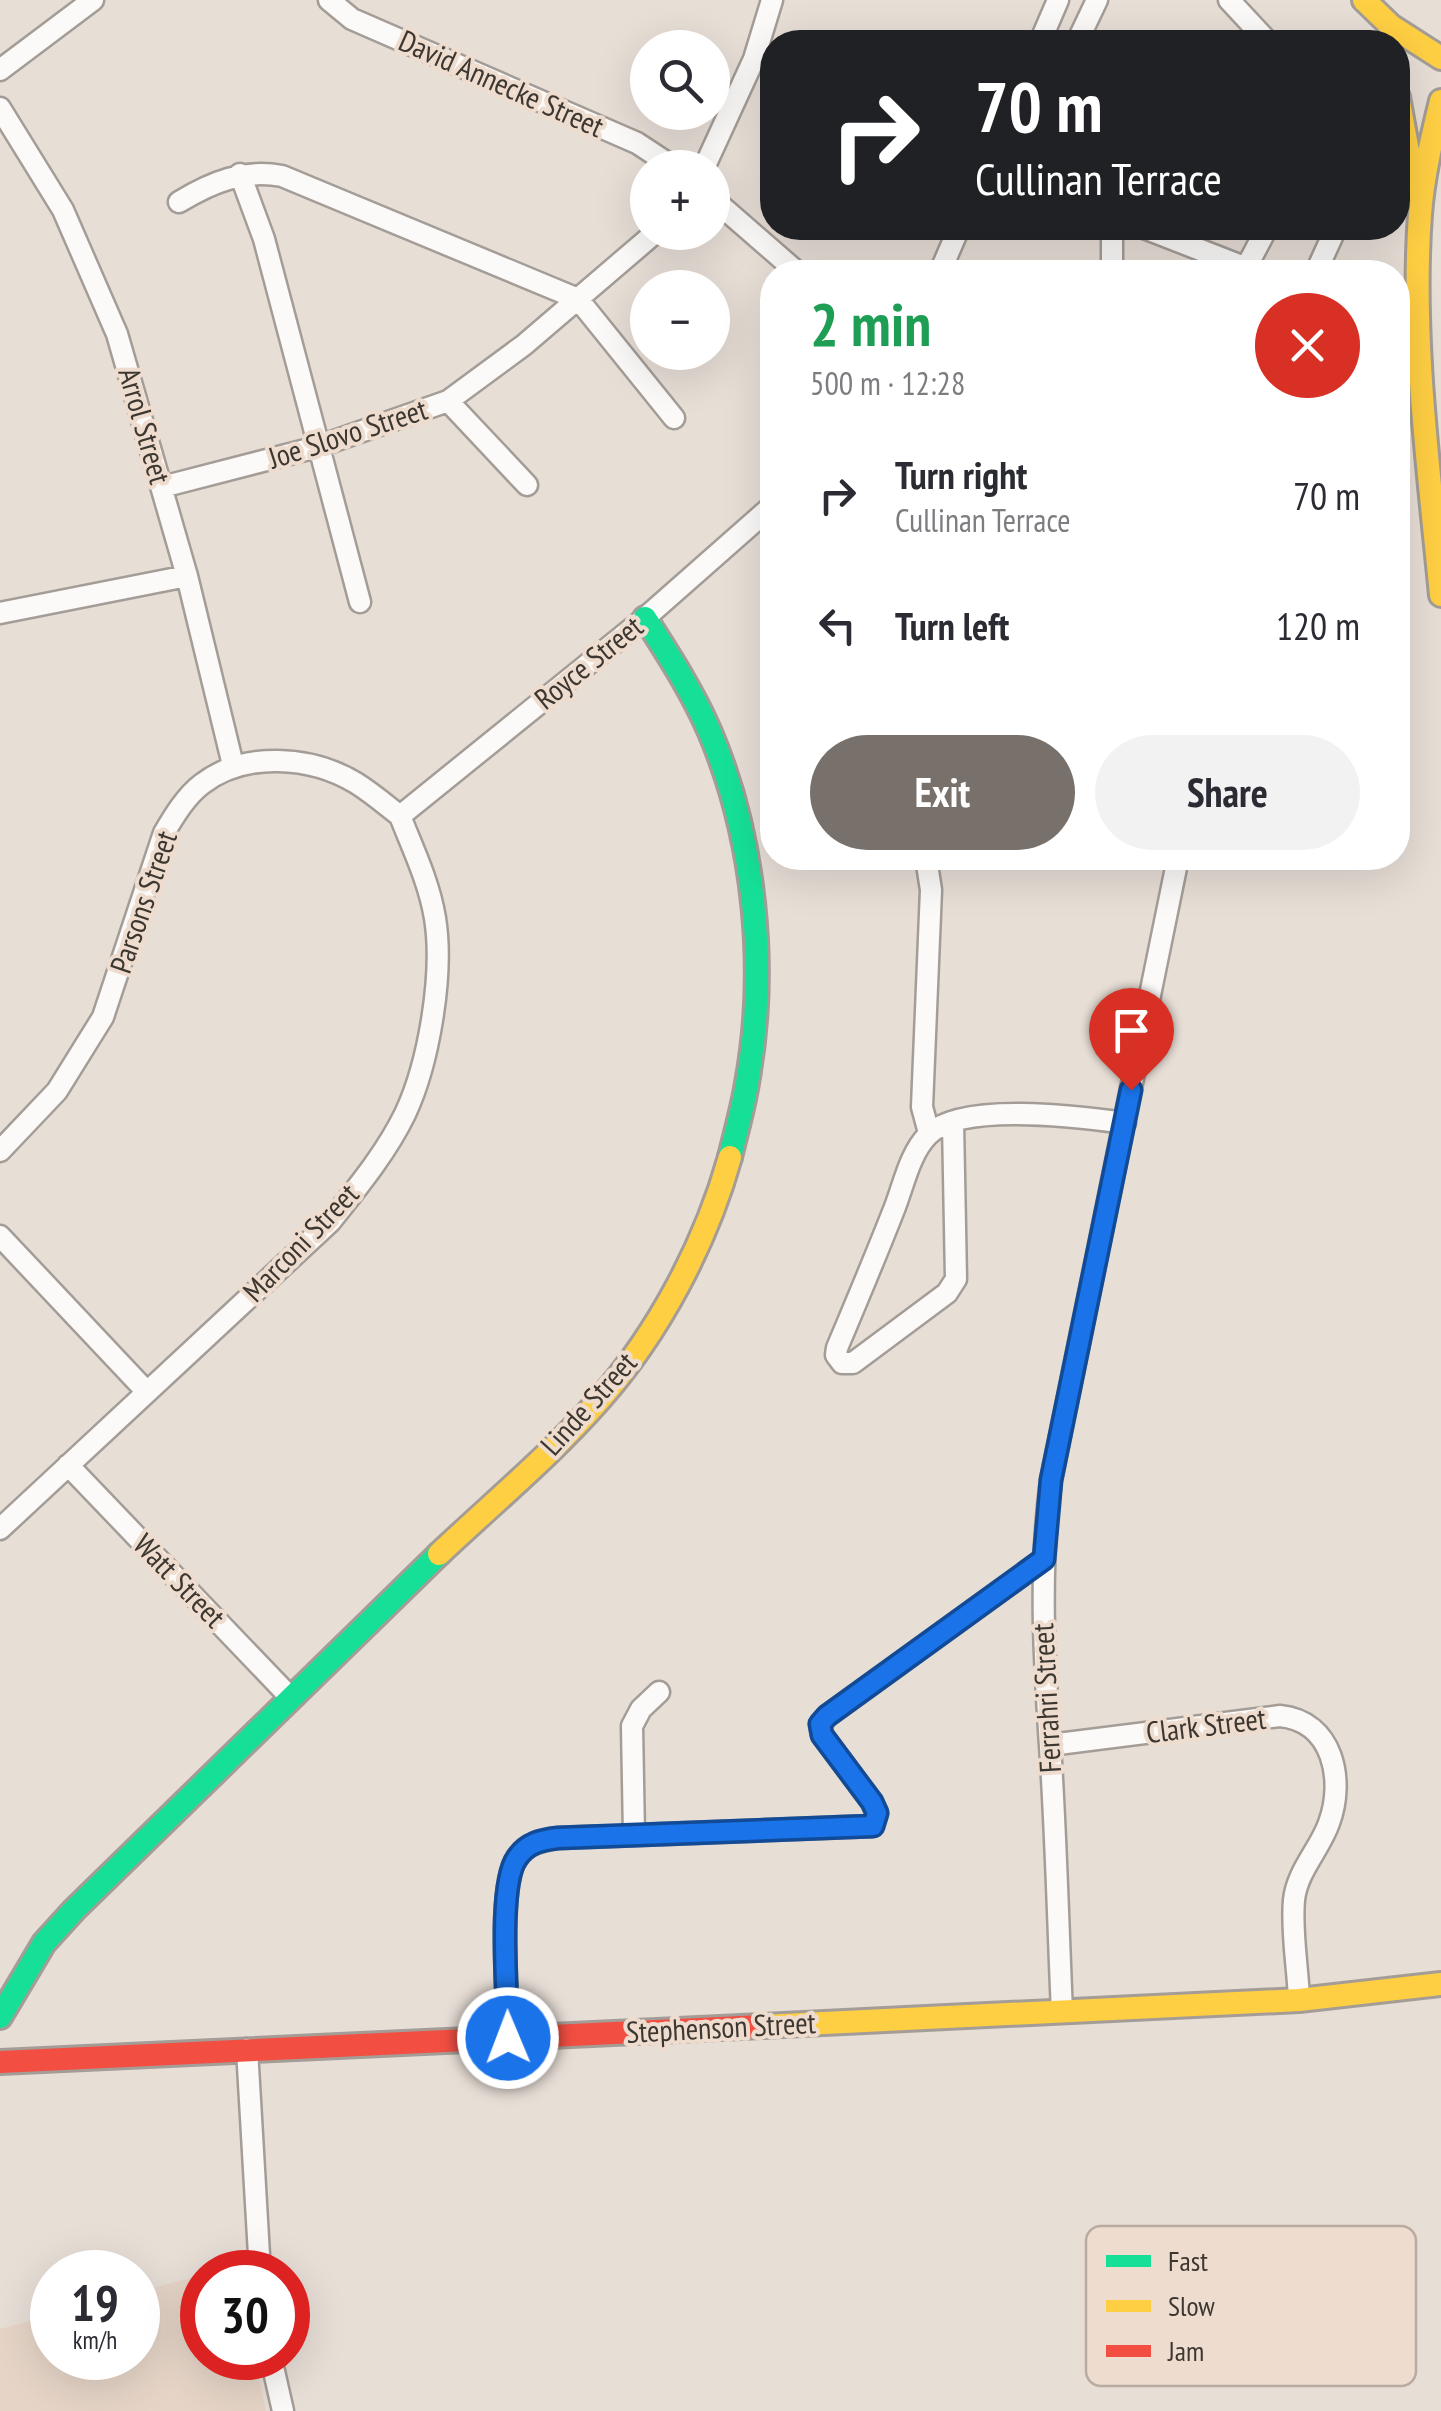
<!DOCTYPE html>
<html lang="en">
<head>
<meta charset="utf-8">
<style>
  body { margin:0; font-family:"PT Sans Narrow",sans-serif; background:#f2f2f3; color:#2b2b33; height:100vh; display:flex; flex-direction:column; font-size:38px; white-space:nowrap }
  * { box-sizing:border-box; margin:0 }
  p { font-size:32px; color:#7c7c81 }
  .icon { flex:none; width:55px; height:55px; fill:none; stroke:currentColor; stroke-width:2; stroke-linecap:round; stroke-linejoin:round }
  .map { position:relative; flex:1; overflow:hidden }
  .drawer { position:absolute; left:760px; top:260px; width:650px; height:610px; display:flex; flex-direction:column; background:#fff; border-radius:40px; box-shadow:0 10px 40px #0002 }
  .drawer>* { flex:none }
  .top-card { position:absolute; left:760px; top:30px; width:650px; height:210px; border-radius:40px; box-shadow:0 10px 40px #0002; background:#202124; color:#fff; overflow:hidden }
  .tools { position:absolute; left:630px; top:30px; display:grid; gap:20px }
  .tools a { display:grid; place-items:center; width:100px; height:100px; border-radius:50%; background:#fff; box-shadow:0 10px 40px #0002; font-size:50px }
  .speed { position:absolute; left:30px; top:2250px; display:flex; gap:20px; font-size:50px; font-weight:700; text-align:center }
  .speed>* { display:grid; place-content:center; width:130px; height:130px; border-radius:50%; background:#fff; box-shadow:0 10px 40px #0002; line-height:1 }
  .speed small { font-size:25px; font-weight:400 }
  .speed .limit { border:15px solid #d22; background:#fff; color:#111 }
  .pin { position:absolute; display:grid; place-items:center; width:85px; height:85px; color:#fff; margin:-102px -42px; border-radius:50% 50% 50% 0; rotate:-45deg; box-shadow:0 0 10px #0007 }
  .pin .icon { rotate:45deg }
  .me { position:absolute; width:110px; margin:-55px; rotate:359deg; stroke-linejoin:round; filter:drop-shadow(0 0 8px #0008) }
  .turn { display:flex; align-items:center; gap:35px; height:210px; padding:0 50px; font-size:45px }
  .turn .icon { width:130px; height:130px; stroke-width:2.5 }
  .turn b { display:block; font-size:70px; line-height:85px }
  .round { display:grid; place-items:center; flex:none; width:105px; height:105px; border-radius:52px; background:#f2f2f3 }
  .head { display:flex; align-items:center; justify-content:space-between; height:170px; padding:0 50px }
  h1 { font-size:60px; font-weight:700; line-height:75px; color:#1e9e55 }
  .button { display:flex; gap:20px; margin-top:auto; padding:20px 50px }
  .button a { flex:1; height:115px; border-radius:60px; background:#78716b; color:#fff; font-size:40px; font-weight:700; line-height:115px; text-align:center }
  .button a+a { background:#f2f2f3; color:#2b2b33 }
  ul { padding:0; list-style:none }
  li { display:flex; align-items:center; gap:30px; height:130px; padding:0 50px }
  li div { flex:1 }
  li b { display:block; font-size:38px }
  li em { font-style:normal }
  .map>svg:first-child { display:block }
</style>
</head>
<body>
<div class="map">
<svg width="1441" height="2411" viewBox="0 0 1441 2411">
  <rect width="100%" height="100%" fill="#e7ded6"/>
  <path fill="#e6d5c7" d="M202 2275V2358H255L266 2411H0V2329L52 2315V2358H138V2292Z"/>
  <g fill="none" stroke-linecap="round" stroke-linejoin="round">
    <defs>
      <path id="street" d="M329 0 352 19 637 143 675 168
        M1229 0 1268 42
        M1040 42 1058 0
        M1077 42 1097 0
        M0 70 93 0
        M0 108 63 210 117 334 187 576 233 765
        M704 168 754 59 772 0
        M240 174 264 239 360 602
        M712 198 797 272
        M179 202C212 182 244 169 282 176L578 299 674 418
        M1112 228V272
        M1144 228 1239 265 1248 264 1267 228
        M940 272 959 228
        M1316 272 1336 228
        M448 401 527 485
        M162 487 317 447 448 401 524 345 656 232
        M0 613 187 576
        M400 816 645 618 772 506
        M926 858 931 890 922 1107 929 1133
        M953 1122 956 1279 947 1293 853 1363H842L836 1355 837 1348C856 1303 875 1258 893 1212 903 1188 909 1154 928 1135 961 1101 1081 1117 1125 1123
        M0 1151 57 1091 103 1017 164 833C174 816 186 796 202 784 245 751 311 756 356 783 372 793 386 805 400 816
        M0 1236 146 1391
        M68 1465 290 1697
        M0 1529 330 1222C357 1188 386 1153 405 1114 429 1063 444 974 435 918 429 882 413 849 400 816
        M1050 1745 1280 1716C1333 1721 1345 1780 1329 1823 1320 1849 1297 1871 1294 1900 1291 1932 1298 1968 1299 2000
        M634 1835 632 1726 641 1709 659 1692
        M1062 2012C1058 1923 1056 1834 1050 1746 1044 1656 1039 1569 1051 1480L1178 858
        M508 2038C508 1999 497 1886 517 1858 527 1843 541 1841 558 1838L873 1826 877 1813 872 1802 822 1735 820 1724 827 1716 1044 1559
        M247 2049 260 2272
        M271 2358 283 2411"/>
      <path id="fast" d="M645 618C668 654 692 691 709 730 755 837 768 968 747 1083 743 1108 736 1132 730 1157
        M0 2017 44 1943 74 1910 439 1554"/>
      <path id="slow" d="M1364 0 1391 26 1441 58
        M1398 97 1415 190
        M1441 101C1432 138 1423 175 1420 214 1411 340 1429 470 1441 595
        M439 1554C493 1503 551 1455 600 1399 659 1332 706 1243 730 1157
        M762 2026 1299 2000 1441 1984"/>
      <path id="jam" d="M0 2062 762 2026"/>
    </defs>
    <use href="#street" stroke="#a49d97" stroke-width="25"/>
    <use href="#fast" stroke="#a49d97" stroke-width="28"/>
    <use href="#slow" stroke="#a49d97" stroke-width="28"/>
    <use href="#jam" stroke="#a49d97" stroke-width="28"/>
    <use href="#street" stroke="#fbfaf9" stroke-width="20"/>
    <use href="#fast" stroke="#16e098" stroke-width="22"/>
    <use href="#slow" stroke="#ffcf43" stroke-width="22"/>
    <use href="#jam" stroke="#f24e42" stroke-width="22"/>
  </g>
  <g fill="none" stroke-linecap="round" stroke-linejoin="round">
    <defs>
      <path id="route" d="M508 2038C508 1999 497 1886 517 1858 527 1843 541 1840 558 1838L873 1826 877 1813 872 1802 822 1735 820 1724 827 1716 1044 1559 1051 1480 1131 1090"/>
    </defs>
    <use href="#route" stroke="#114b97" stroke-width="25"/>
    <use href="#route" stroke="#1a73e8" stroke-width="18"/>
  </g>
  <g text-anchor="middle" stroke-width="8" stroke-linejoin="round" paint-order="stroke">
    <g font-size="30" fill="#3d3731" stroke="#eeddcf">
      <text transform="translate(501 84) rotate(24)" y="10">David Annecke Street</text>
      <text transform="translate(144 426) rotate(74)" y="10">Arrol Street</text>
      <text transform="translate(348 434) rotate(-18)" y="10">Joe Slovo Street</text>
      <text transform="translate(589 663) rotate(-39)" y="10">Royce Street</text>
      <text transform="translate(144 902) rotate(-71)" y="10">Parsons Street</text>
      <text transform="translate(301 1243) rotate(-46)" y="10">Marconi Street</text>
      <text transform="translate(589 1404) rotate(-48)" y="10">Linde Street</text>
      <text transform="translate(179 1581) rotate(46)" y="10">Watt Street</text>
      <text transform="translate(1047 1698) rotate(-93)" y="10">Ferrahri Street</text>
      <text transform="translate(1206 1726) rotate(-7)" y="10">Clark Street</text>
      <text transform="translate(721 2028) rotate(-3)" y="10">Stephenson Street</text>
    </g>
  </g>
  <rect x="1086" y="2226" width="330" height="160" rx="15" fill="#eeddcf" stroke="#b9aba0" stroke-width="2.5"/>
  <rect x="1106" y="2255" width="45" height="12" fill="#16e098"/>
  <rect x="1106" y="2300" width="45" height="12" fill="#ffcf43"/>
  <rect x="1106" y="2345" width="45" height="12" fill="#f24e42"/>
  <g font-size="28" fill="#3d3731">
    <text x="1168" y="2271">Fast</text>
    <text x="1168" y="2316">Slow</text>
    <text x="1168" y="2361">Jam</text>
  </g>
</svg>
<div class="tools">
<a><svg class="icon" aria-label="search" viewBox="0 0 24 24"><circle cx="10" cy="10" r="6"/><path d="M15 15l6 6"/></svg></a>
<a>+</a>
<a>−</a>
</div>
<div class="speed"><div>19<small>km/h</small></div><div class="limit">30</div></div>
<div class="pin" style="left:1131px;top:1090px;background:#d93025"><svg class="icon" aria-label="arrive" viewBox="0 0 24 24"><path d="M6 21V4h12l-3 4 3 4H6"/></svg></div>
<svg class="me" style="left:508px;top:2038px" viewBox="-20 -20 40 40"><circle r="17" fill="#1a73e8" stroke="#fff" stroke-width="3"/><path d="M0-11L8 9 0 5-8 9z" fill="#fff"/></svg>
<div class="top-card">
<div class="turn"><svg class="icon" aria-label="right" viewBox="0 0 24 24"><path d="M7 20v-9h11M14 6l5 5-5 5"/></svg><div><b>70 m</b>Cullinan Terrace</div></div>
</div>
<section class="drawer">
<div class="head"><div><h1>2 min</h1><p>500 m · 12:28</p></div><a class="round" style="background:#d93025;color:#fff"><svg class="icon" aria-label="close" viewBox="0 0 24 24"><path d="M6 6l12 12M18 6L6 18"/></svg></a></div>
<ul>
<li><svg class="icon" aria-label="right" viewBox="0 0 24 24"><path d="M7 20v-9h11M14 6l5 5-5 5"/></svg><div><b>Turn right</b><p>Cullinan Terrace</p></div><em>70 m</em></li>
<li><svg class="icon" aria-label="left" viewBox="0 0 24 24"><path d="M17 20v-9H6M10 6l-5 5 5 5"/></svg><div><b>Turn left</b></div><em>120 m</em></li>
</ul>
<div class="button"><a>Exit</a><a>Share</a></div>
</section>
</div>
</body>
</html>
